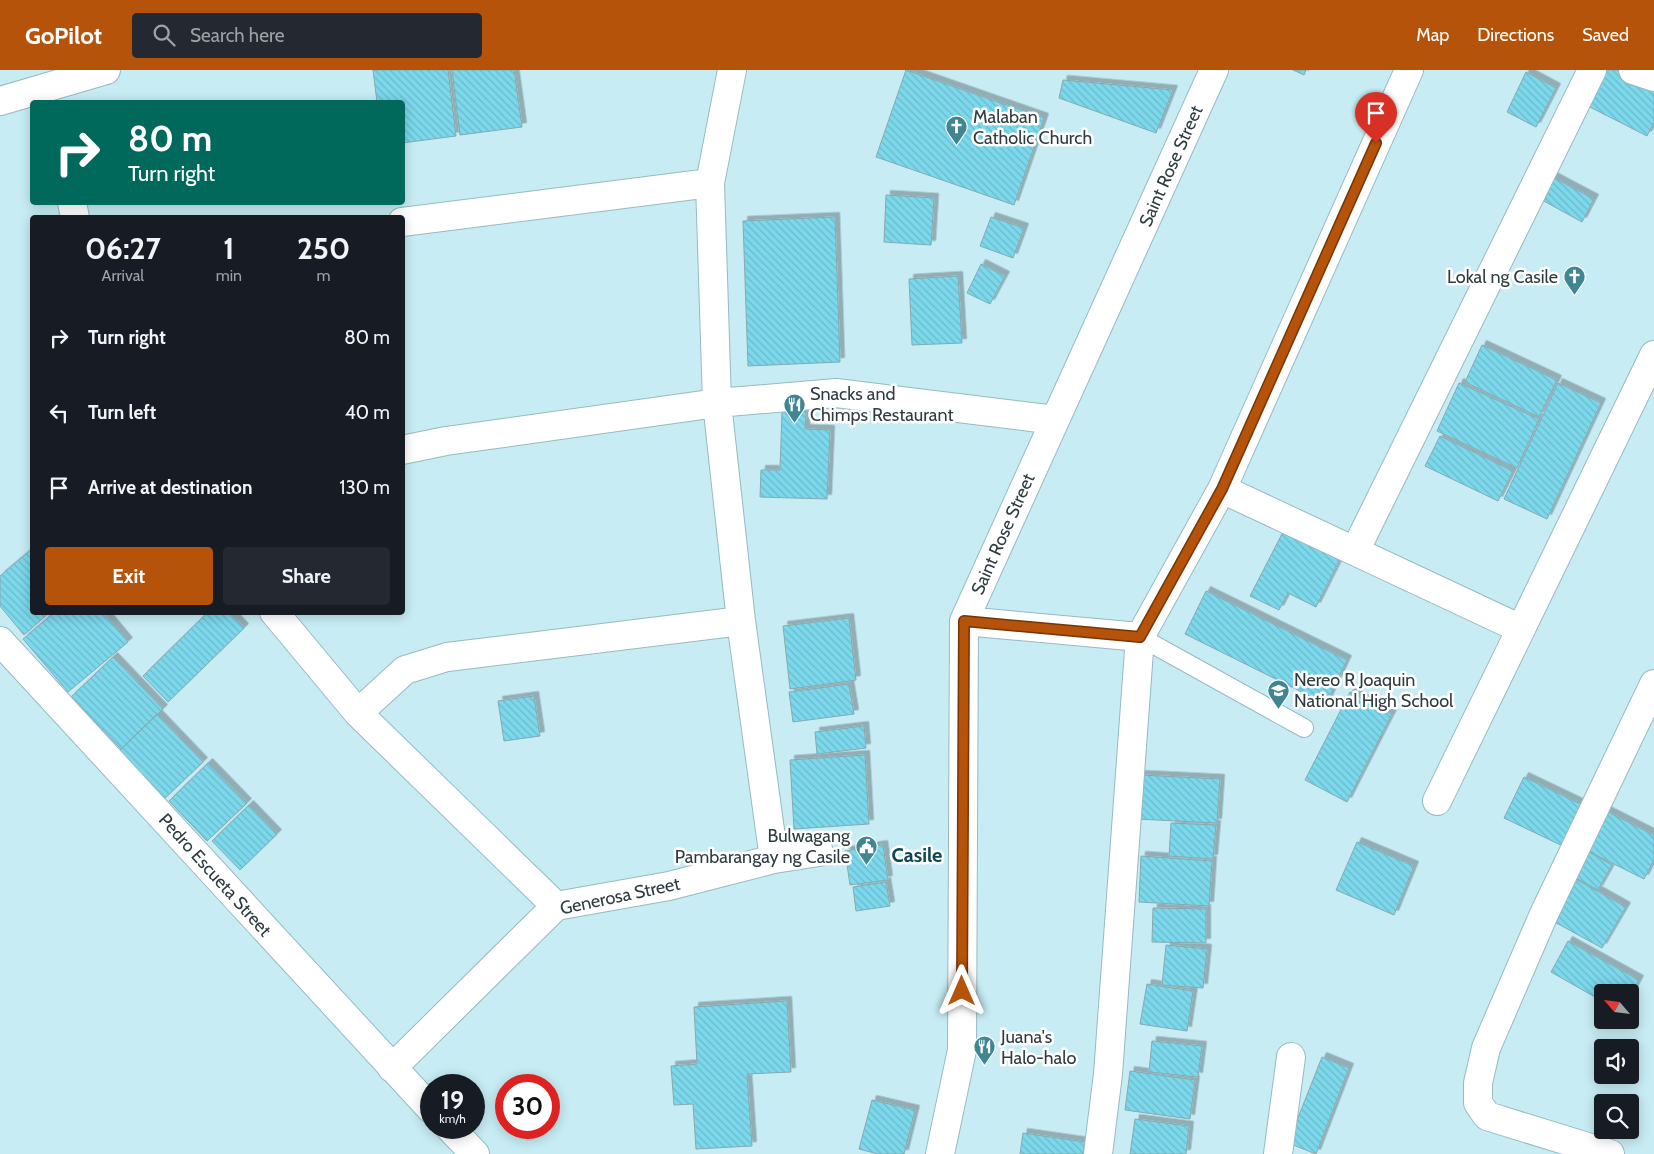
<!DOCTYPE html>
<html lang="en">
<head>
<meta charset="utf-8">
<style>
  body { margin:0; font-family:Cabin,sans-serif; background:#242831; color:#f1f3f6; height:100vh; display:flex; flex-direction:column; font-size:19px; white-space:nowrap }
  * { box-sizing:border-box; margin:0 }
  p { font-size:16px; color:#9ea1a6 }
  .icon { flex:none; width:28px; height:28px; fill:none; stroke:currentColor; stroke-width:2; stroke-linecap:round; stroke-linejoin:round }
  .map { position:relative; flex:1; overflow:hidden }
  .side { position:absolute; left:30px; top:145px; width:375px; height:400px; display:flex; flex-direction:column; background:#171b24; border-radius:5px; box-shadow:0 2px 12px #0003 }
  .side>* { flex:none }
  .top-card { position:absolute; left:30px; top:30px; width:375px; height:105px; border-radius:5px; box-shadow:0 2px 12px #0003; background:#00695c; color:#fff; overflow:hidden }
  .needle { width:32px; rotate:298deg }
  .fabs { position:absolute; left:1594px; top:914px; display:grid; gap:10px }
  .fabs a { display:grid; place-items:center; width:45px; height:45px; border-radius:5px; background:#171b24; box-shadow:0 2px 12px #0003; font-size:25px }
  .speed { position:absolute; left:420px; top:1004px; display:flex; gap:10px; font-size:25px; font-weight:700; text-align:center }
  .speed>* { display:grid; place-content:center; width:65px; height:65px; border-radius:50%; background:#171b24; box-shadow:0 2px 12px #0003; line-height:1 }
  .speed small { font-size:12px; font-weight:400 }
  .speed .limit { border:8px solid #d22; background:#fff; color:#111 }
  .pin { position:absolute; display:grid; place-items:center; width:42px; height:42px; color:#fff; margin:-51px -21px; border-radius:50% 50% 50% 0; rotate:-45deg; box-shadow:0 0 5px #0007 }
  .pin .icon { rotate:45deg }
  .me { position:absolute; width:55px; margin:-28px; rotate:0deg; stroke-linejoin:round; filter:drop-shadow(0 0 4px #0008) }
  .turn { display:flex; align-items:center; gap:18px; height:105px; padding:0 15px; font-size:22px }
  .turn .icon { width:65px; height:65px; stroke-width:2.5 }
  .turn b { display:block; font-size:35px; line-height:42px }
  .eta { display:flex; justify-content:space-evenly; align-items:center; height:85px; text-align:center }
  .eta b { font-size:30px; font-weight:800; line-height:35px }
  .action { display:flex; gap:10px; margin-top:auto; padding:10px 15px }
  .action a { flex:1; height:58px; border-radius:5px; background:#b45309; color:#fff; font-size:20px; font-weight:800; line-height:58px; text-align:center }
  .action a+a { background:#242831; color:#f1f3f6 }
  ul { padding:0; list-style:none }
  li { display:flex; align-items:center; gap:15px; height:75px; padding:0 15px }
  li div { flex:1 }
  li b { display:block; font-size:19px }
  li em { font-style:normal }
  header { display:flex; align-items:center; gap:30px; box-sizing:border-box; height:70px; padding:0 25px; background:#b45309; color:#fff }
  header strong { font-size:24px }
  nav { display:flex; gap:28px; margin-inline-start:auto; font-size:18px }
  .search { width:350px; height:45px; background:#242831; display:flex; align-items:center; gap:12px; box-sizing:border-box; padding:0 18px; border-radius:5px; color:#9ea1a6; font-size:19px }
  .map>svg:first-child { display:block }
</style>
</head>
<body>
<header>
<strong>GoPilot</strong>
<div class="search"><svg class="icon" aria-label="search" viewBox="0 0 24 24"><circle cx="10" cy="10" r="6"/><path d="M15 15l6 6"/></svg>Search here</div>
<nav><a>Map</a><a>Directions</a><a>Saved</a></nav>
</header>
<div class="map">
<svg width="1654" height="1084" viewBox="0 0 1654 1084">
  <defs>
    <pattern id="building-back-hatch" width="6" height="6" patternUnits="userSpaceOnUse" patternTransform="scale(1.25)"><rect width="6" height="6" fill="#7bd8eb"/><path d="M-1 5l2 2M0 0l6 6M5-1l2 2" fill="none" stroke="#6bbacb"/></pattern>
    <filter id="shadow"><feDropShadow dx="4.5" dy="-4.5" stdDeviation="0" flood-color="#0004"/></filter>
  </defs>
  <rect width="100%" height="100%" fill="#c7ecf4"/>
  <path fill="url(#building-back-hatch)" stroke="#86a9b1" filter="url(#shadow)" d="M373 0H448L456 66 402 73V32H377Z
    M452 0H514L522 57 460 65Z
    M906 0 1044 48 1014 135 876 87Z
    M1293 0H1306L1304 5Z
    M1591 0H1617L1654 19V52L1647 66 1576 30Z
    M1526 2 1556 18 1536 57 1507 42Z
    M1063 10 1173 20 1156 63 1059 28Z
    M1543 102 1594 129 1582 152 1531 124Z
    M886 125 934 128 931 175 884 172Z
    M835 147 840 292 748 296 743 151Z
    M991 147 1024 158 1013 188 980 176Z
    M981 194 1005 206 990 234 967 223Z
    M958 206 962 273 912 275 909 209Z
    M1482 275 1557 310 1539 347 1465 312Z
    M1459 313 1539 349 1517 398 1437 361Z
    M1558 313 1601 333 1547 449 1504 429Z
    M782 341 806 342 805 359 830 360 827 429 760 427 761 400H780Z
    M1440 366 1513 401 1498 431 1425 396Z
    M1284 460 1340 489 1316 537 1288 523 1279 540 1250 526Z
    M32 479V542H50L24 565 0 536V506Z
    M1206 521 1347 590 1326 634 1185 564Z
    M55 542H103L128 572 68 622 23 569Z
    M208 542H229L244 558 168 632 143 606Z
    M849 548 856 610 790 619 783 556Z
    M113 587 163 639 121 679 71 627Z
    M849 614 854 644 793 652 789 622Z
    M1350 622 1392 644 1347 732 1305 710Z
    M534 626 540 666 504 671 498 631Z
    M157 644 203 692 162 731 117 683Z
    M864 656 866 678 817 684 815 662Z
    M865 685 869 754 794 759 790 690Z
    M208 693 247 733 207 771 169 731Z
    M1140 705 1220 709 1217 753 1137 749Z
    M1524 707 1589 738 1569 779 1504 748Z
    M249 735 277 764 240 800 212 771Z
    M1600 738 1654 765V790L1644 809 1580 777Z
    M1171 753 1216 755 1213 789 1169 786Z
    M1357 772 1414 796 1394 845 1336 820Z
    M883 775 888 810 850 815 845 781Z
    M1584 779 1612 795 1598 820 1570 805Z
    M1141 786 1212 791 1209 836 1139 832Z
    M1574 808 1626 837 1602 878 1551 850Z
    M886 812 890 836 856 841 853 817Z
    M1153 838 1206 839V873L1152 872Z
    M1568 871 1639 910 1630 927V922H1602V931L1551 902Z
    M1166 875 1207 879 1203 918 1162 915Z
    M1147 914 1193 921 1187 961 1140 954Z
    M787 931 791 1002 747 1004 752 1076 696 1079 693 1034 674 1035 671 996 697 994 694 937Z
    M1152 971 1202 976 1198 1007 1149 1002Z
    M1322 987 1349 998 1316 1084 1288 1073Z
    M1130 1001 1195 1010 1190 1049 1125 1040Z
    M872 1030 915 1040 904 1084H878L859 1079Z
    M1135 1049 1189 1056 1186 1084H1130Z
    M1023 1063 1085 1072 1083 1084H1020Z"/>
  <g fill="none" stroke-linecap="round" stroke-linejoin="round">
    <defs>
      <path id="service" d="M1140 567 1304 658"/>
      <path id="minor" d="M732 0 710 113 717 333 741 551 774 789
        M1633 0 1654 7
        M0 31 106 0
        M72 132 75 148
        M402 152 710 113
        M402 380 446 371 717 333 836 323 1055 350
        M1222 419 1521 559 1654 285
        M1355 481 1592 0
        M274 542 358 643 556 836
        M964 551 1140 567
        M358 643 405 600 447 587 741 551
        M1437 731 1521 559
        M392 998 556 836 669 816 774 789 819 782
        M940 1084 962 980 964 551 1214 0
        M1098 1084 1108 1004 1140 567 1222 419 1409 0
        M1278 1084 1291 987
        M1610 1084 1487 1046 1478 1033V1013L1486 978 1544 844 1654 614"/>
      <path id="tertiary" d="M0 571 431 1039
        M450 1058 475 1084"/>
    </defs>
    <use href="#service" stroke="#97bac2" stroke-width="20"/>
    <use href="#minor" stroke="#97bac2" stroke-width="30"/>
    <use href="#tertiary" stroke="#97bac2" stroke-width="30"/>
    <use href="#service" stroke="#fff" stroke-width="18"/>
    <use href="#minor" stroke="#fff" stroke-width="28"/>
    <use href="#tertiary" stroke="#fff" stroke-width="28"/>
  </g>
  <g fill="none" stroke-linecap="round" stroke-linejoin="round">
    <defs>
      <path id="route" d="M962 921 964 551 1140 567 1222 419 1376 73"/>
    </defs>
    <use href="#route" stroke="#753606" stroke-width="12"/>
    <use href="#route" stroke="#b45309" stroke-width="9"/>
  </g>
  <defs>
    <symbol id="church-pin" viewBox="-11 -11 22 30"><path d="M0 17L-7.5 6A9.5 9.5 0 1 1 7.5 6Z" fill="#408592" stroke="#fff"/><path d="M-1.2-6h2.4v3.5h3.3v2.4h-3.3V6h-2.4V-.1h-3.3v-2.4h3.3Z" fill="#fff"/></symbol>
    <symbol id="restaurant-pin" viewBox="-11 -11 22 30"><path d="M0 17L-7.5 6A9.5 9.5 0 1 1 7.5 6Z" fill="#408592" stroke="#fff"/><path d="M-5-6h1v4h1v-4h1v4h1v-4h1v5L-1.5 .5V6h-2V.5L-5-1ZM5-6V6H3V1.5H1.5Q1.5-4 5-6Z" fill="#fff"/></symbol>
    <symbol id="school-pin" viewBox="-11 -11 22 30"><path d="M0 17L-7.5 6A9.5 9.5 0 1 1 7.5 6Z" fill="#408592" stroke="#fff"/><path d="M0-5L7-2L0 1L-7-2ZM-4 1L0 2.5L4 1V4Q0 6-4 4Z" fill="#fff"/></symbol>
    <symbol id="civic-pin" viewBox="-11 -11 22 30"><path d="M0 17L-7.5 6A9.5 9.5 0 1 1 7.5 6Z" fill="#408592" stroke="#fff"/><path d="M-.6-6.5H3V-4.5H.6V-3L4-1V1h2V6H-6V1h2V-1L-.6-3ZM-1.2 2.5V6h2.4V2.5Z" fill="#fff"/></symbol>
  </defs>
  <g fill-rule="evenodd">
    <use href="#church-pin" x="944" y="44" width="25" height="34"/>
    <use href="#church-pin" x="1562" y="194" width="25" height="34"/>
    <use href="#restaurant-pin" x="782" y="322" width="25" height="34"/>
    <use href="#school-pin" x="1266" y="608" width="25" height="34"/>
    <use href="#civic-pin" x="854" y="764" width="25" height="34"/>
    <use href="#restaurant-pin" x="972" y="964" width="25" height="34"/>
  </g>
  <g text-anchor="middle" stroke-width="5" stroke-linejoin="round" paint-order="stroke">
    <g font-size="18" fill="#2e3c40" stroke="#fff" text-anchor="start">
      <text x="973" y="53">Malaban<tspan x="973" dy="21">Catholic Church</tspan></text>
      <text x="1558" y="213" text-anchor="end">Lokal ng Casile</text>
      <text x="810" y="330">Snacks and<tspan x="810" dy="21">Chimps Restaurant</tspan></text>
      <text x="1294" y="616">Nereo R Joaquin<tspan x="1294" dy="21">National High School</tspan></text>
      <text x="850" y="772" text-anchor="end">Bulwagang<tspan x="850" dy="21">Pambarangay ng Casile</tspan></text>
      <text x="1001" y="973">Juana's<tspan x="1001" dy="21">Halo-halo</tspan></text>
    </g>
    <g font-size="18" fill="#2e3c40" stroke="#fff">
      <text transform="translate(1171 96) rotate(-66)" y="6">Saint Rose Street</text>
      <text transform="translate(1003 464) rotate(-66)" y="6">Saint Rose Street</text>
      <text transform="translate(215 805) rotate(48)" y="6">Pedro Escueta Street</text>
      <text transform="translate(620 826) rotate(-12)" y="6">Generosa Street</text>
    </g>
    <g font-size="20" font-weight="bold" fill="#0c4853" stroke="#fff">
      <text x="917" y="792">Casile</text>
    </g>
  </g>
</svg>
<div class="fabs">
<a><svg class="needle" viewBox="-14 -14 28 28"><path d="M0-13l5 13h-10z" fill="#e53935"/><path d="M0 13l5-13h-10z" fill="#9ea1a6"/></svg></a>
<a><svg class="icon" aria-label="sound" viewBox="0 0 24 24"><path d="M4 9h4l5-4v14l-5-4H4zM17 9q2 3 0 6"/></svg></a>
<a><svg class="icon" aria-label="search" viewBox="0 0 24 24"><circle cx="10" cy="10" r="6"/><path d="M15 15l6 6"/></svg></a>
</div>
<div class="speed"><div>19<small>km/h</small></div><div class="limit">30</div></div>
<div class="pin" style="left:1376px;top:73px;background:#d93025"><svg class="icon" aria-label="arrive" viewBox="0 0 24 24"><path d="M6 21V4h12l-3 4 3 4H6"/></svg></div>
<svg class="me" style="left:962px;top:921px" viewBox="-20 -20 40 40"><path d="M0-17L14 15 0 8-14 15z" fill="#b45309" stroke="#fff" stroke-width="4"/></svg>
<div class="top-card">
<div class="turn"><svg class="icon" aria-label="right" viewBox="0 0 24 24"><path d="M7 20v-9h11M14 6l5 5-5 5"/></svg><div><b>80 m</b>Turn right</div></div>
</div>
<section class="side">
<div class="eta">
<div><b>06:27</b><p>Arrival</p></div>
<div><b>1</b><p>min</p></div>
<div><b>250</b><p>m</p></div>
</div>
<ul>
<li><svg class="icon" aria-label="right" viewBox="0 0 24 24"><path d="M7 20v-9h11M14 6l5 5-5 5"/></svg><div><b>Turn right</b></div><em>80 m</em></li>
<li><svg class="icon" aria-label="left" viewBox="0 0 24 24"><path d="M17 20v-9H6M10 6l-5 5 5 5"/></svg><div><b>Turn left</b></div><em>40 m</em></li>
<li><svg class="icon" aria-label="arrive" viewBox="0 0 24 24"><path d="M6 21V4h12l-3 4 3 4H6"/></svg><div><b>Arrive at destination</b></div><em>130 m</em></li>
</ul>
<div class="action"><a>Exit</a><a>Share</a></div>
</section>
</div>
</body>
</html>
